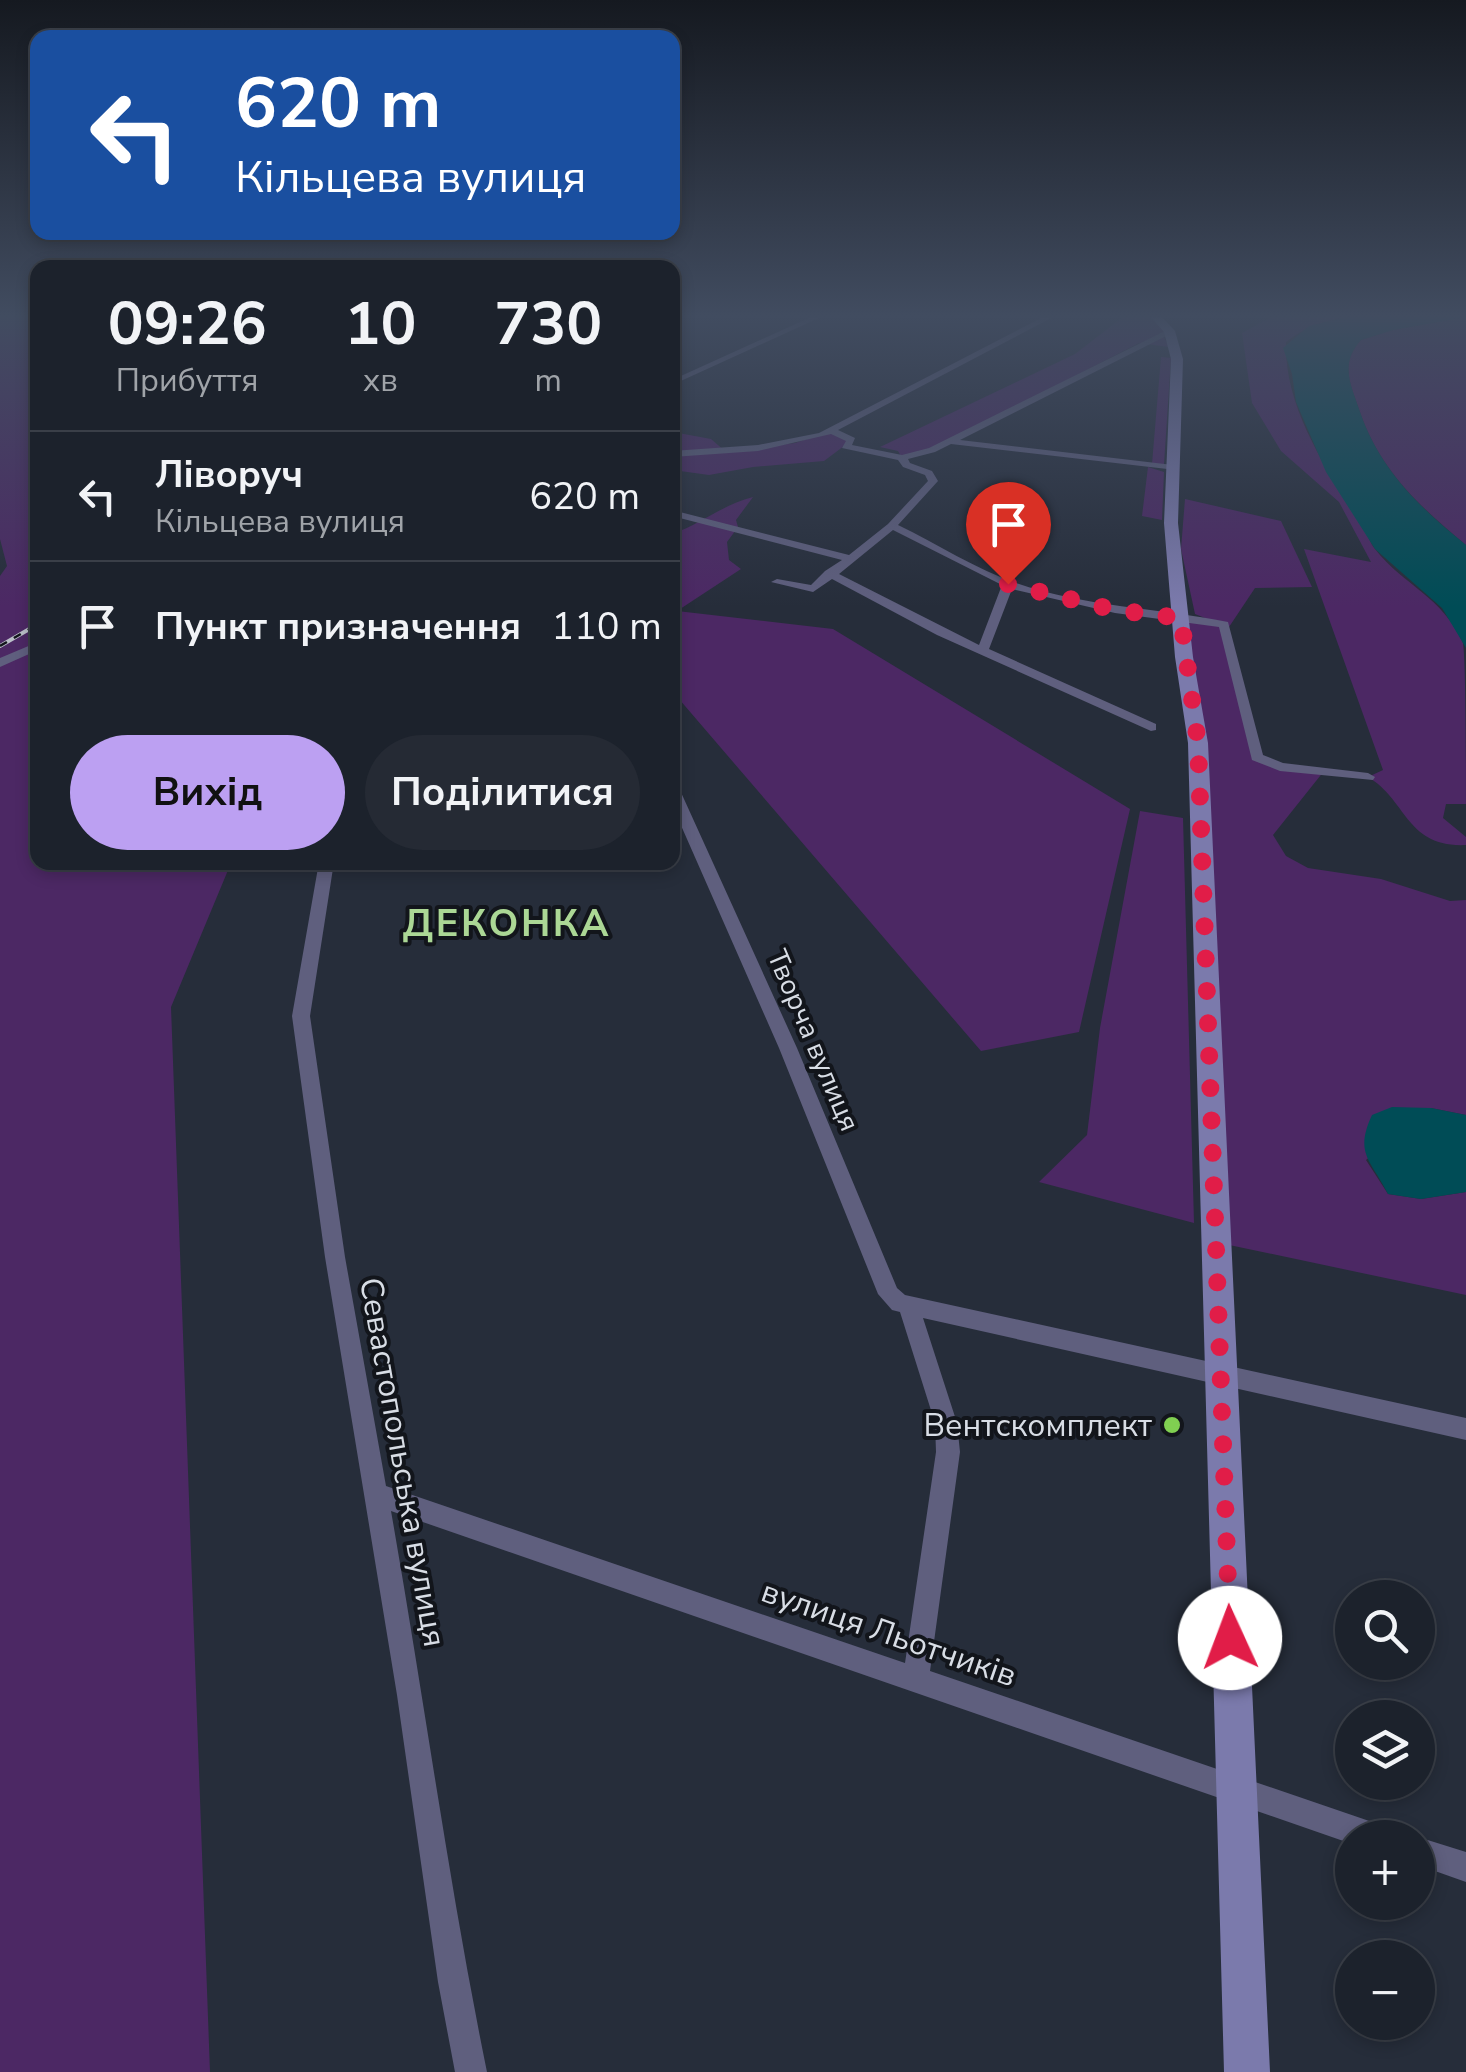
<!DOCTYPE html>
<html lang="uk">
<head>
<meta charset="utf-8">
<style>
  body { margin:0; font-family:"Nunito Sans",sans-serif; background:#252a34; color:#f1f3f6; height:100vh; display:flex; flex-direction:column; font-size:38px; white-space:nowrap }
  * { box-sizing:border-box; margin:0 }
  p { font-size:32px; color:#a0a4a9 }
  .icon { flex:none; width:55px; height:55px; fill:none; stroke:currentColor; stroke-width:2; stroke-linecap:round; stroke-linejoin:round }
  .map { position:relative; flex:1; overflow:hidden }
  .sheet { position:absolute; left:30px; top:260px; width:650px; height:610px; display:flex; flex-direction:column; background:#1c222c; border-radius:20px; box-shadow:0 5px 15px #0003,0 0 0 2px #3a3f48 }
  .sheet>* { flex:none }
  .banner { position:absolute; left:30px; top:30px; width:650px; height:210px; border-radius:20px; box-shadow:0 5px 15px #0003,0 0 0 2px #3a3f48; background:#1a4fa0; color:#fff; overflow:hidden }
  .fabs { position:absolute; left:1335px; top:1580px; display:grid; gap:20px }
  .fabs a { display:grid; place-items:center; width:100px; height:100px; border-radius:50%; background:#1c222c; box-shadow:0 5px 15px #0003,0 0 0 2px #3a3f48; font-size:50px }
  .pin { position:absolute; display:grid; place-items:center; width:85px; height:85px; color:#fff; margin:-102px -42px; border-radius:50% 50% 50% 0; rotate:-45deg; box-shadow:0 0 10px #0007 }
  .pin .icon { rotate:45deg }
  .me { position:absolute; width:110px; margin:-55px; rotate:358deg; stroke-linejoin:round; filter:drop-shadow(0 0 8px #0008) }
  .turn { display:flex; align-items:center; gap:35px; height:210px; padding:0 40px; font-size:45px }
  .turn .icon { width:130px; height:130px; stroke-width:2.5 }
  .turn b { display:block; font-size:70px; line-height:85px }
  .eta { display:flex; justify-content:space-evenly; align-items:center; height:170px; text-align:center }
  .eta b { font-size:60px; font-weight:700; line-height:70px }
  .action { display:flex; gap:20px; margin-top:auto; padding:20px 40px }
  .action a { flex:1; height:115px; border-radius:60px; background:#bca0f2; color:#111; font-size:40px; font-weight:700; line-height:115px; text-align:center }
  .action a+a { background:#252a34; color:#f1f3f6 }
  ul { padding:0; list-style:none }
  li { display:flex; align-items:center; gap:30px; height:130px; padding:0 40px; border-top:2px solid #3a3f48 }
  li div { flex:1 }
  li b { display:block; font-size:38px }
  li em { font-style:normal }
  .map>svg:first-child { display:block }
</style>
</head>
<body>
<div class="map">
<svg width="1466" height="2072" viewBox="0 0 1466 2072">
  <rect width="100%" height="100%" fill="#262d3a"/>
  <path fill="#4c2864" d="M0 317H37L38 862 231 863 171 1007 210 2072H0V576L7 566 0 539Z
    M1123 317H1156L1169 331 1162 333 1169 347 1139 343 932 450 902 458 898 451 880 447 1075 354Z
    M1271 317H1346C1323 321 1305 327 1286 342 1284 410 1329 472 1364 529 1368 535 1370 543 1375 549 1404 586 1442 596 1463 643 1466 662 1466 775 1466 804H1446L1443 818 1466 837V845C1406 848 1407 800 1368 777L1383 770 1304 549 1371 562 1339 502 1281 451 1252 403 1242 333Z
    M1466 317V545C1419 506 1380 470 1360 412 1351 385 1339 364 1361 340L1393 330Z
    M1161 357 1171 358 1164 464H1152Z
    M831 431 852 440 824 461 753 467 709 475 673 470 672 454H677L673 449V432L711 439 726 452 795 443Z
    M1148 467 1164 472 1162 520 1142 516Z
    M753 497 736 520 738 527 727 542 729 560 741 569 677 611 833 629 1130 809 1079 1032 981 1051 673 692 672 534C701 524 724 504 753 497Z
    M1185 499 1281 521 1312 587 1255 588 1227 630 1265 763 1324 771 1273 835 1286 856 1308 868 1381 879 1450 901 1466 900V1115L1431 1108 1366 1160 1388 1194 1421 1199 1466 1192V1295L1215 1242 1202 818 1181 617 1205 618 1195 614 1181 549Z
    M1140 811 1183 818 1194 1223 1039 1182 1087 1135 1100 1028Z"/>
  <path fill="#004c56" d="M1346 317H1466L1393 330 1361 340C1339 364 1351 385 1360 412 1380 470 1419 507 1466 545V648L1442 608 1375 549 1326 472 1296 402 1292 374 1283 348 1309 326Z
    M1392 1107 1431 1108 1466 1115V1192L1421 1199 1388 1194C1371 1160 1354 1154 1372 1115Z"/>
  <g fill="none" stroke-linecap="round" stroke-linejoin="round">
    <path fill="#5f5f7e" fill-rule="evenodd" d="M811 317H821L672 385V380Z
      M1043 317H1053L838 430 855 438 852 445 902 455 929 448 1169 329 1172 333 960 440 1173 465 1176 466V470L951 444 935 452 908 459 910 463 932 471 938 481 898 525C937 544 976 569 1016 583 1085 607 1158 608 1228 622L1263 755 1283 763 1368 773 1375 777 1373 780 1280 771 1252 760 1219 627 1115 613 1012 589 989 649 1156 724V730L1151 731 937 635 832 579 813 592 771 582 777 579 811 585 825 571 842 560 672 516V510L849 555 888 524 928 481 925 475 903 467 898 460 842 448 846 441 831 434 758 451 672 457V451L758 445 819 433ZM893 530 1002 585 979 645 839 574Z
      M38 642V650L0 667V658Z
      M672 784 679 788 797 1048 897 1288 905 1295 1466 1418V1440L923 1318 957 1423 960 1452 930 1671 1378 1824 1388 1828 1392 1838H1352V1844L391 1511C424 1698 449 1886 487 2072H455L438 1982 397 1695 325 1257 292 1016 319 862H334L310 1016 345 1257 386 1486 905 1663 936 1452 935 1423 900 1312 892 1310 878 1294 779 1048 672 805Z
      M1418 1837 1466 1852V1882L1418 1865Z"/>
    <path fill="#7b7aac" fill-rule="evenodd" d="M1151 317H1162L1175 331 1183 359 1178 523 1193 657 1208 743 1270 2072H1224L1188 743 1175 657 1164 523 1171 359 1164 332Z"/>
    <defs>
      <path id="rail" d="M672 321 679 317
        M0 646 38 624"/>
    </defs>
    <use href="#rail" stroke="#babfc8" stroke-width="4"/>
    <use href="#rail" stroke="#12151b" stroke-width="2.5" stroke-dasharray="8" stroke-linecap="butt"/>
  </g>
  <linearGradient id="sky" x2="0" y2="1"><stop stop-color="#151920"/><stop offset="0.52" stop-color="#414c60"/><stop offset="1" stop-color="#414c60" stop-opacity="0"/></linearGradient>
  <rect width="1466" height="607" fill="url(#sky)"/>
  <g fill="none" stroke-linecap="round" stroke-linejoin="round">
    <path stroke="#e11d48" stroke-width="18" stroke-dasharray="0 32.4" d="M1008 584 1115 610 1181 618 1198 743 1230 1638"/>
  </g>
  <circle fill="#80d051" stroke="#12151b" stroke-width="4" cx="1172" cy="1425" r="10"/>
  <g text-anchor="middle" stroke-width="8" stroke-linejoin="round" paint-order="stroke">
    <g font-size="28" fill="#d8dde5" stroke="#12151b">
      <text transform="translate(814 1040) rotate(67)" y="10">Творча вулиця</text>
    </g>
    <g font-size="32" fill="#d8dde5" stroke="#12151b" text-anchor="end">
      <text x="1152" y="1436">Вентскомплект</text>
    </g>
    <g font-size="32" fill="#d8dde5" stroke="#12151b">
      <text transform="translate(403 1462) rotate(80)" y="11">Севастопольська вулиця</text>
      <text transform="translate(889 1633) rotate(19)" y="11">вулиця Льотчиків</text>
    </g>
    <g font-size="38" font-weight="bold" letter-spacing="2.5" fill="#abd795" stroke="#12151b">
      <text x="507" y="936">ДЕКОНКА</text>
    </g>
  </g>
</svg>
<div class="fabs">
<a><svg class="icon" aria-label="search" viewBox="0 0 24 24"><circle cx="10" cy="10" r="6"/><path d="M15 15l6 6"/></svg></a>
<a><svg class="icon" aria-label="layers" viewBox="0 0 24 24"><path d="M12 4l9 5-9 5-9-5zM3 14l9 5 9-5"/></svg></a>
<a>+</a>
<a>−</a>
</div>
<div class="pin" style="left:1008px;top:584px;background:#d93025"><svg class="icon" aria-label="arrive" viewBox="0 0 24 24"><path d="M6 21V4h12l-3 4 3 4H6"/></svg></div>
<svg class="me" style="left:1230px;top:1638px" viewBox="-20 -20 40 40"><circle r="19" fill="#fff"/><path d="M0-13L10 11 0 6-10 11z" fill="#e11d48"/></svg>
<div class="banner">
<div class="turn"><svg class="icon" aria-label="left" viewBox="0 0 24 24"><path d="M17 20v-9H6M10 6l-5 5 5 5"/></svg><div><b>620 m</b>Кільцева вулиця</div></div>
</div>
<section class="sheet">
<div class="eta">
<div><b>09:26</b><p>Прибуття</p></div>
<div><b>10</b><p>хв</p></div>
<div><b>730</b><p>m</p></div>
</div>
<ul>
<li><svg class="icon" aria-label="left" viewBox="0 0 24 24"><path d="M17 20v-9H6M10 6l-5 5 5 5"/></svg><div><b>Ліворуч</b><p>Кільцева вулиця</p></div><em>620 m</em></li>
<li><svg class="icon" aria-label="arrive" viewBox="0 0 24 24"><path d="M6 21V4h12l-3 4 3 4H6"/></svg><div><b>Пункт призначення</b></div><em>110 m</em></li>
</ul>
<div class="action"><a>Вихід</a><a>Поділитися</a></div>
</section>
</div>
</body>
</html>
